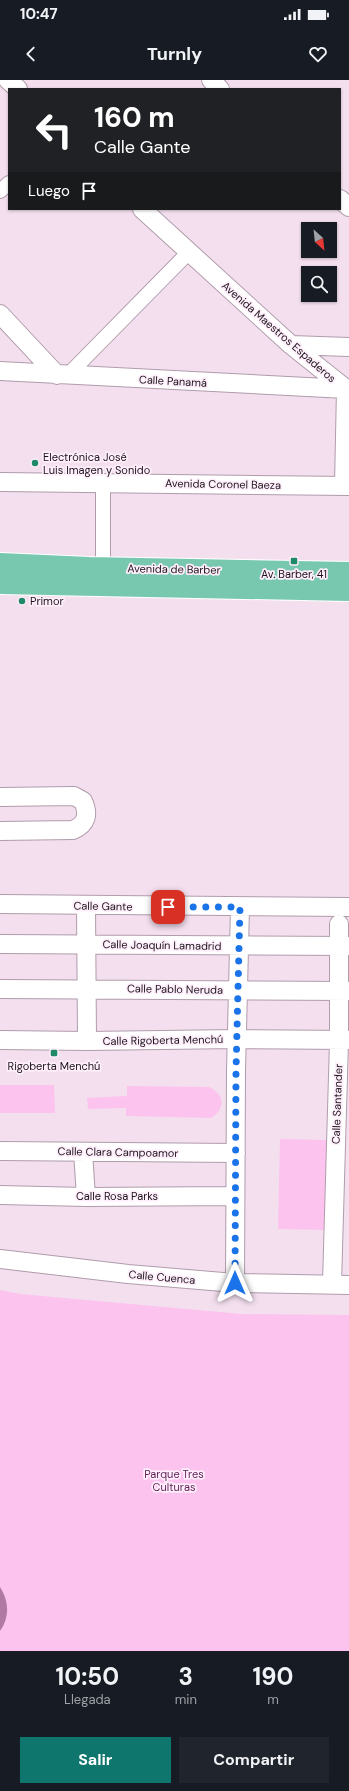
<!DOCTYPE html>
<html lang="es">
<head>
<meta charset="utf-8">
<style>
  body { margin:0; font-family:"DM Sans",sans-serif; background:#20242c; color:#f1f3f6; height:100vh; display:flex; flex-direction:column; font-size:15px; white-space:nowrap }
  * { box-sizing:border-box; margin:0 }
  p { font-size:13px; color:#9ea1a6 }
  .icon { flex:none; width:22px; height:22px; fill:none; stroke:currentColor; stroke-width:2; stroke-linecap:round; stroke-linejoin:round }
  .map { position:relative; height:1571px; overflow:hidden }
  .side { display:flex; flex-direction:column; background:#171b24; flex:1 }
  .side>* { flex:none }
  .guide { position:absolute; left:8px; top:8px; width:333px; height:122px; border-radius:0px; box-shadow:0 1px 3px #0004; background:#202124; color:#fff; overflow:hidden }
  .needle { width:26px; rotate:153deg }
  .fabs { position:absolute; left:301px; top:142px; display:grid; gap:8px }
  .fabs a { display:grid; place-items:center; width:36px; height:36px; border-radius:0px; background:#171b24; box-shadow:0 1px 3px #0004; font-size:20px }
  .pin { position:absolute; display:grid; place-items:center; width:34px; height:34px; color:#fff; margin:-17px; border-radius:8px; box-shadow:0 2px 6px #0006 }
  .me { position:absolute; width:44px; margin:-22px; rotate:0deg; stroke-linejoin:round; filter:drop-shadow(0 0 3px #0008) }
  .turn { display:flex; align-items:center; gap:14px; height:84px; padding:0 20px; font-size:18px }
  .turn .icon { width:52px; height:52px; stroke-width:2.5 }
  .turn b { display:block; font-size:28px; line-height:34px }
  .then { display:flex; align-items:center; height:38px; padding:0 20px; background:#0003; gap:8px; font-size:15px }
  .eta { display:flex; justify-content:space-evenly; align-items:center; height:68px; text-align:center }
  .eta b { font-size:24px; font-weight:700; line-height:28px }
  .action { display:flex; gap:8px; margin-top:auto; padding:8px 20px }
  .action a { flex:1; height:46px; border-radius:0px; background:#0f766e; color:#fff; font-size:16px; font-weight:700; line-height:46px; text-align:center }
  .action a+a { background:#20242c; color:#f1f3f6 }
  .status { display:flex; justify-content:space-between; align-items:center; height:28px; padding:0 20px; background:#171b24; direction:ltr }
  .status svg { height:11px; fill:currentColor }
  header { display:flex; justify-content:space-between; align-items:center; height:52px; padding:0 20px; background:#171b24; font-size:18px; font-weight:700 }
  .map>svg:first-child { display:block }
</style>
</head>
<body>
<div class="status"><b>10:47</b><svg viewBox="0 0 49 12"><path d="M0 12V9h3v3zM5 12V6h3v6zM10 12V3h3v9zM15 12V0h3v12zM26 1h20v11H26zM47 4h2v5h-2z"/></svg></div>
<header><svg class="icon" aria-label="back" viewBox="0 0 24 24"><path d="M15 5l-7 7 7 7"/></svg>Turnly<svg class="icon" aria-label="heart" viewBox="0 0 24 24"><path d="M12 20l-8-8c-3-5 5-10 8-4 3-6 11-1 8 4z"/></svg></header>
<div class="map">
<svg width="349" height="1571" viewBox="0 0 349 1571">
  <rect width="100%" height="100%" fill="#f4dfef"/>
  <path fill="#fcc3ef" d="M0 1005H54L55 1033H0Z
    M127 1006 209 1007C225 1014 226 1029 211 1038L126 1036V1028L88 1029 87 1018 127 1016Z
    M280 1059 329 1060 327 1150 278 1149Z
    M0 1210 20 1214 242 1234 349 1235V1571H0Z"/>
  <path fill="#af79a3" d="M0 1507C9 1521 10 1537 0 1551Z"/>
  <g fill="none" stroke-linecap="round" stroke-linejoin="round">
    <defs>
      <path id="pedestrian" d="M0 111 9 103
        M68 295 189 172
        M103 402V488"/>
      <path id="minor" d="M8 0 18 9
        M211 0 220 9
        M340 119 349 127
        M142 129 291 265 346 309 344 405
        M0 234 57 295
        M291 265 349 267
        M0 291 346 309
        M0 402 349 406
        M0 717 74 716 83 721C89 734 87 744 73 750L0 751
        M0 824 349 827
        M86 825 87 961
        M0 864 349 866
        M0 909 349 911
        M0 960 87 961 237 959 349 960
        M0 1071 236 1073
        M83 1072 86 1117
        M0 1115 86 1117 235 1116
        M0 1179 128 1194 235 1203 349 1205
        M235 1203 236 991 240 827
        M332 1204 339 961V844"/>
      <path id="primary" d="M0 484 89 488 349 493
        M0 503 349 510"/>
    </defs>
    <use href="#pedestrian" stroke="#b09cab" stroke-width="16"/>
    <use href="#minor" stroke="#b09cab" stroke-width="20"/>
    <use href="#primary" stroke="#fff" stroke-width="24"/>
    <use href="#pedestrian" stroke="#fff" stroke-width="14"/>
    <use href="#minor" stroke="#fff" stroke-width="18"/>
    <use href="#primary" stroke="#78c7af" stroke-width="22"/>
  </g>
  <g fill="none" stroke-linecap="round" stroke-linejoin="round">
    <path stroke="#1a73e8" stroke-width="7" stroke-dasharray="0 12.6" d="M168 827H240L236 991 235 1203"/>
  </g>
  <g fill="#1e8a68" stroke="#ffeefb" stroke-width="1.5">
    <circle cx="35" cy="383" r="4"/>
    <rect x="290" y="477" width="8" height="8" rx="2"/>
    <circle cx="22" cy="521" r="4"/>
    <rect x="50" y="969" width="8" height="8" rx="2"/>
  </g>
  <g text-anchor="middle" stroke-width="3.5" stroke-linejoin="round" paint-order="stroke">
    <g font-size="11" fill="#1b141a" stroke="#ffeefb">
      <text transform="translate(279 252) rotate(41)" y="4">Avenida Maestros Espaderos</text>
      <text transform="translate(173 301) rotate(3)" y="4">Calle Panamá</text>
      <text transform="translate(223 404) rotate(1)" y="4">Avenida Coronel Baeza</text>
      <text transform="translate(174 489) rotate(1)" y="4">Avenida de Barber</text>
      <text transform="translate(103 826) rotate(1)" y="4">Calle Gante</text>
      <text transform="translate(162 865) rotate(1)" y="4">Calle Joaquín Lamadrid</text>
      <text transform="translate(175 909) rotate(1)" y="4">Calle Pablo Neruda</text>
      <text transform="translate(163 960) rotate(-1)" y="4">Calle Rigoberta Menchú</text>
      <text transform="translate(337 1024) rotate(-88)" y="4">Calle Santander</text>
      <text transform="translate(118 1072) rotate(1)" y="4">Calle Clara Campoamor</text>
      <text x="117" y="1120">Calle Rosa Parks</text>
      <text transform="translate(162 1197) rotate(5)" y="4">Calle Cuenca</text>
    </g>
    <g font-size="11" fill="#1b141a" stroke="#ffeefb" text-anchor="start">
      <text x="43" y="381">Electrónica José<tspan x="43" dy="13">Luis Imagen y Sonido</tspan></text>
      <text x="294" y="498" text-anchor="middle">Av. Barber, 41</text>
      <text x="30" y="525">Primor</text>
      <text x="54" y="990" text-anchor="middle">Rigoberta Menchú</text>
    </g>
    <g font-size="11" fill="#5f1e55" stroke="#ffeefb">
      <text x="174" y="1398">Parque Tres<tspan x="174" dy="13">Culturas</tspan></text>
    </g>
  </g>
</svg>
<div class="fabs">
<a><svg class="needle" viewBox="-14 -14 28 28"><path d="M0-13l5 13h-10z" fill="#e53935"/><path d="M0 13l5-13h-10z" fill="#9ea1a6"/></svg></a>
<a><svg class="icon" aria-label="search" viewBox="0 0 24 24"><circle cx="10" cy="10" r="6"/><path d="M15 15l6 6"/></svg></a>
</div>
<div class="pin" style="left:168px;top:827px;background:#d93025"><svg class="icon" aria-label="arrive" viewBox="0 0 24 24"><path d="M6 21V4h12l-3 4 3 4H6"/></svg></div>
<svg class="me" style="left:235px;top:1203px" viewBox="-20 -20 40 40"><path d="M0-17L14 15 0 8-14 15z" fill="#1a73e8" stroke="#fff" stroke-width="4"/></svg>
<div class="guide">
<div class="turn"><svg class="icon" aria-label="left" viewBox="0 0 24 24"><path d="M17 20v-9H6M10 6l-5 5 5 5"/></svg><div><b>160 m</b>Calle Gante</div></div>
<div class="then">Luego<svg class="icon" aria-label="arrive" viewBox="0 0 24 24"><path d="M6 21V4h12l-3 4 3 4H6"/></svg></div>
</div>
</div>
<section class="side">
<div class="eta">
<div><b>10:50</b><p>Llegada</p></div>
<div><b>3</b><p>min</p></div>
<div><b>190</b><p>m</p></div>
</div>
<div class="action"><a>Salir</a><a>Compartir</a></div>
</section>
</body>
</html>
